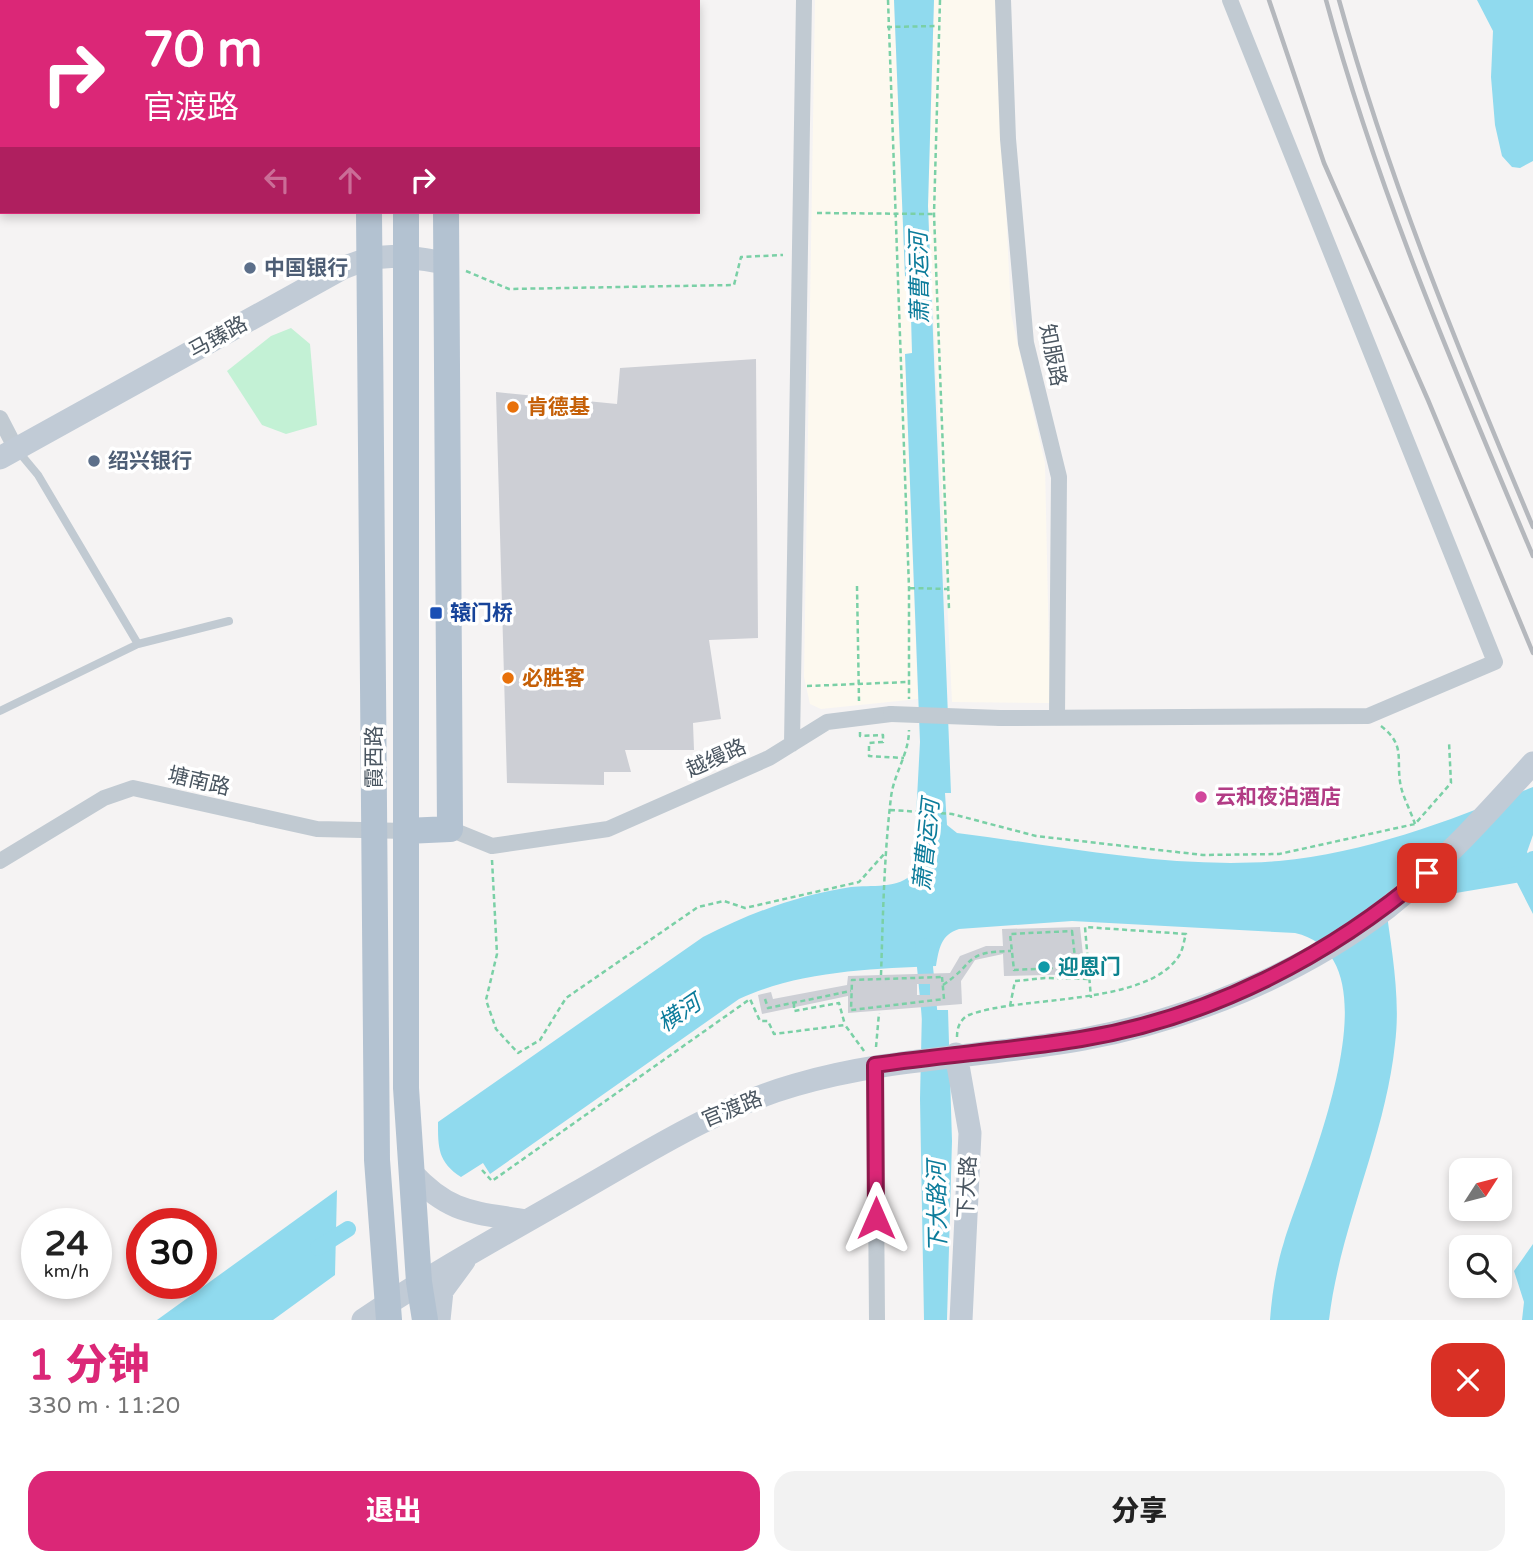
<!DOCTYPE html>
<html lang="zh">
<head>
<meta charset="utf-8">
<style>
  body { margin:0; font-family:"Varela Round","Noto Sans SC",sans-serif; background:#f2f2f2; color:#222; height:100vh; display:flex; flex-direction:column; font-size:26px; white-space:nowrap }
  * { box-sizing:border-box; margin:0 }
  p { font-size:23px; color:#767676 }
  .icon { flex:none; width:38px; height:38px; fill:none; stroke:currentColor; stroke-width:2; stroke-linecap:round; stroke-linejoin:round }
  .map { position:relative; height:1320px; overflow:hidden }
  .panel { display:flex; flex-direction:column; background:#fff; flex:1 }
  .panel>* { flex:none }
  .banner { position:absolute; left:0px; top:0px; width:700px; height:214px; box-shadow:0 4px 10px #0003; background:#db2777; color:#fff; overflow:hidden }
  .needle { width:46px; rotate:54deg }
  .tools { position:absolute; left:1449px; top:1158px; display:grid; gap:14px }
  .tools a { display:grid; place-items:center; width:63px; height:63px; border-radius:14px; background:#fff; box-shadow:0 4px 10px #0003; font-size:35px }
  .speed { position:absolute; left:21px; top:1208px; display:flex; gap:14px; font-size:35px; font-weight:700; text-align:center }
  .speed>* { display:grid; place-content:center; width:91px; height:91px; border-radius:50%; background:#fff; box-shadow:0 4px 10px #0003; line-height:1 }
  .speed small { font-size:18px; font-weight:400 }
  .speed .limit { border:10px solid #d22; background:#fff; color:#111 }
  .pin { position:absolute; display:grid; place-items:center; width:60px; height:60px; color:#fff; margin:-30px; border-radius:14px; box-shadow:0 4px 10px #0006 }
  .me { position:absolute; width:77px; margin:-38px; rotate:0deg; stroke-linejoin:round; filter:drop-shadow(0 0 5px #0008) }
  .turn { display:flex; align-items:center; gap:24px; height:147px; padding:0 28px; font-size:32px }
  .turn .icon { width:91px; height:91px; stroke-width:2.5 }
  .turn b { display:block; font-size:49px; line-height:60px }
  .lanes { display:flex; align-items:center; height:66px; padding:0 28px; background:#0003; justify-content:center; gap:35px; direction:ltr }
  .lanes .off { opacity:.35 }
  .round { display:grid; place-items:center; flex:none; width:74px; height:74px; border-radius:21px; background:#f2f2f2 }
  .overview { display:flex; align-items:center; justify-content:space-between; height:119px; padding:0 28px }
  h1 { font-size:42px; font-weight:800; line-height:52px; color:#db2777 }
  .action { display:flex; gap:14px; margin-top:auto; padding:14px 28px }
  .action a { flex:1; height:80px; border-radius:21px; background:#db2777; color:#fff; font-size:28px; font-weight:800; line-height:80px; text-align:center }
  .action a+a { background:#f2f2f2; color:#222 }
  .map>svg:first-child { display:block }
</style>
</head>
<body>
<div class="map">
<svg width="1533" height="1320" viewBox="0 0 1533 1320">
  <rect width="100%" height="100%" fill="#f5f3f3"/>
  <path fill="#fdf9ef" d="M815 0H894L905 276 910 277 912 354 905 355 918 699 821 709 810 704 804 677Z
    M934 0H996L1011 314 1045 463 1050 703 952 702 928 206Z"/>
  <path fill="#c3f1d5" d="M291 328 310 344 317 425 286 434 262 425 227 371 271 336Z"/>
  <path fill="#90daee" d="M894 0H934L928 206 951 793H945L947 825 957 833C1062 846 1173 870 1279 861 1367 853 1452 820 1533 787V835L1527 852 1533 863V914L1511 871 1401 888 1385 900C1391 947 1401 997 1395 1044 1385 1139 1340 1226 1329 1320H1270C1272 1294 1276 1267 1284 1242 1303 1178 1404 958 1295 933L1072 921 959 929C941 935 939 948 936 966 870 969 799 971 739 999L490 1174 483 1163 461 1177C438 1162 438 1148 438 1122L703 937C750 913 798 895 851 887 870 885 900 889 913 873L920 742 905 354 912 353 910 278 905 276Z
    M1477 0H1533V161L1520 168 1512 167 1502 156 1495 125 1491 77 1493 31Z
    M922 1010H948L952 1141 947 1320H924L920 1099Z
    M337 1190 335 1275 273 1320H157Z
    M1533 1244V1320H1522L1524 1302 1514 1271Z"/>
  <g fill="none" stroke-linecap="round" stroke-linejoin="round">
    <path stroke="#90daee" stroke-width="16" d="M1407 893 1520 874 1533 859
      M923 946 930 1019
      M318 1248 348 1229"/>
  </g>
  <path fill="#cdcfd5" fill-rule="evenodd" d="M756 359 758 638 709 640 721 719 693 723 694 750H625L631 772H604V785L507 783 496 392 617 404 620 368Z
    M1080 927 1085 974 1004 976 1003 954 975 960 961 981 962 1004 848 1013V996L762 1014 758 995 771 992 773 999 847 985 848 976 950 973 960 956 986 946H1003L1002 929ZM917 984H930V995H917Z"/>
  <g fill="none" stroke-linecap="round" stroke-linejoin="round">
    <path stroke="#7ad0a6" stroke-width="2.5" stroke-dasharray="5 3.5" stroke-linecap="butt" d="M888 0 909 588V699
      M940 0 934 214 949 609
      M887 27 938 26
      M817 213 933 214
      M466 271 509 289 734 285 741 257 783 255
      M857 586 859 701
      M910 588 948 589
      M807 686 908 682
      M1381 726C1407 746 1395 760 1401 787 1404 799 1411 812 1415 824
      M860 732V736L883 735V742L869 743V756L904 758
      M890 810 952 814 1036 836 1203 855 1279 854 1415 824 1451 783 1449 742
      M492 860 497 954 486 1000 496 1029 518 1053 540 1040 566 998 698 907 724 901 745 908 859 882 885 853
      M1072 931 1076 967 1014 970 1010 934Z
      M881 975C883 915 884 856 891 797 894 773 909 754 909 730
      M942 977 944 999 851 1010 852 980Z
      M943 985C977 962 962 952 1011 951
      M765 999 768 1008 851 991
      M794 1003V1011L839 1003 845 1025
      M1010 1006 1015 981 1045 978 1090 979
      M957 1037C957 1028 960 1019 969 1015 1019 995 1150 1007 1180 954 1183 949 1184 940 1186 934L1085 927 1091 998
      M876 1047 879 1013
      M482 1170 492 1181 750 999 760 1021H768L774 1034 845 1025 864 1051"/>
    <path stroke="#c1cad2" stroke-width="8" d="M18 451 38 475 138 644
      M0 711 138 644 229 621"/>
    <path stroke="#c1cad2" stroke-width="16" d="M1003 0 1008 139 1026 343 1059 477 1057 717
      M0 418 16 449
      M1000 718 1368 716 1495 662 1230 0
      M792 744 804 0
      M450 829 492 846 608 829 769 758 827 722 891 714
      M0 861 104 798 133 788 317 829 406 831
      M875 1065 877 1320"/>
    <path stroke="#c1cbd6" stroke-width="23" d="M0 458 343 268C382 251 405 256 446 263
      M956 1054 970 1133 961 1320
      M412 1173C450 1214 474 1212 526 1221
      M363 1320C431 1274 503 1235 574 1194 646 1153 715 1108 795 1085 890 1057 987 1057 1084 1039 1191 1019 1300 975 1387 908 1441 865 1487 814 1533 763
      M439 1320 442 1291 464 1261"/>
    <path stroke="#b3c2d1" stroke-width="26" d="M368 0V2
      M405 0V2
      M445 0V2
      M369 212 377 1160 389 1320
      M406 212V1088L419 1282 425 1320
      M406 831 450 829 446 212"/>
    <path stroke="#b5b8bd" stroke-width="4.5" d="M1269 0 1324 163 1428 400 1533 653
      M1326 0C1378 192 1456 374 1533 556
      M1339 0C1389 181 1460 354 1533 527"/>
    <path stroke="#c1cad2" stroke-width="16" d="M891 714 1000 718"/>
  </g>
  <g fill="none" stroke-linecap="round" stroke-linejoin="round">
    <defs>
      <path id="route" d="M876 1218 875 1065C943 1055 1013 1050 1081 1039 1210 1018 1328 957 1427 873"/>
    </defs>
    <use href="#route" stroke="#8e194d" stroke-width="18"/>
    <use href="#route" stroke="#db2777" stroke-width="12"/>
  </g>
  <g fill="#5c6f8a" stroke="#fff" stroke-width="2.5">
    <circle cx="250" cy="268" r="7"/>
    <circle cx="94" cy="461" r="7"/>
  </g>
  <g fill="#e8710a" stroke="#fff" stroke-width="2.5">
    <circle cx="513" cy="407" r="7"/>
    <circle cx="508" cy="678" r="7"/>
  </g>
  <rect fill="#1a4fb4" stroke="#fff" stroke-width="2.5" x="429" y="606" width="14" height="14" rx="3.5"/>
  <circle fill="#d1479c" stroke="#fff" stroke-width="2.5" cx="1201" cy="797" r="7"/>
  <circle fill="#0f9aa8" stroke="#fff" stroke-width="2.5" cx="1044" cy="967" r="7"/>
  <g text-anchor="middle" stroke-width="7" stroke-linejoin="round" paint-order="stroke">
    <g font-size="21" font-weight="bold" fill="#4e5e75" stroke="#fff" text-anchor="start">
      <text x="264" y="275">中国银行</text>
      <text x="108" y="468">绍兴银行</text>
    </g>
    <g font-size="21" fill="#4a5661" stroke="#fff">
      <text transform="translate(218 337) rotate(-29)" y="7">马臻路</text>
      <text transform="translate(1053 355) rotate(79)" y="7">知服路</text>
      <text transform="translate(374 757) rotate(-90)" y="7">霞西路</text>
      <text transform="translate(716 758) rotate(-24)" y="7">越缦路</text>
      <text transform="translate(199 781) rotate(13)" y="7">塘南路</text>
      <text transform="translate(732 1109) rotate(-22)" y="7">官渡路</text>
      <text transform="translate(967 1187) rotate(-87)" y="7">下大路</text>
    </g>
    <g font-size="21" font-weight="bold" fill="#c56008" stroke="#fff" text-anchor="start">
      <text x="527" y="414">肯德基</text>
      <text x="522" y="685">必胜客</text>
    </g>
    <g font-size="21" font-weight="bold" fill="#164399" stroke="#fff" text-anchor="start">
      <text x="450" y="620">辕门桥</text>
    </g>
    <g font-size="21" font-weight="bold" fill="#b23c85" stroke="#fff" text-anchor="start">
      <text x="1215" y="804">云和夜泊酒店</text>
    </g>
    <g font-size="21" font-weight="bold" fill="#0d838f" stroke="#fff" text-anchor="start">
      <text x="1058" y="974">迎恩门</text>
    </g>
    <g font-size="23" font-style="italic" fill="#0c7c9b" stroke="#fff">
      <text transform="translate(919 278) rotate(-91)" y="8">萧曹运河</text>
      <text transform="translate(926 845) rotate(-84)" y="8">萧曹运河</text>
      <text transform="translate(679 1013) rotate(-34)" y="8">横河</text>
      <text transform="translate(937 1207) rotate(-91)" y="8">下大路河</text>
    </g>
  </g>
</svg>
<div class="tools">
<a><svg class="needle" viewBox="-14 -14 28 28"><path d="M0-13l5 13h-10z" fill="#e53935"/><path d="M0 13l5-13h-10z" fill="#767676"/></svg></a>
<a><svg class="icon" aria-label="search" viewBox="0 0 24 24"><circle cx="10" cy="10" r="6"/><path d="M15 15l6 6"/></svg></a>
</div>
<div class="speed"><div>24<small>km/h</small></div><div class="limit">30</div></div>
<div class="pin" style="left:1427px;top:873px;background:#d93025"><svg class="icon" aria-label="arrive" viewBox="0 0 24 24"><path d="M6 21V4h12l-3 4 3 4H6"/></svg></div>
<svg class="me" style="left:876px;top:1218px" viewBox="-20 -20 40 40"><path d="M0-17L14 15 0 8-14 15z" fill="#db2777" stroke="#fff" stroke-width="4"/></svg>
<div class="banner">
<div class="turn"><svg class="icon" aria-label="right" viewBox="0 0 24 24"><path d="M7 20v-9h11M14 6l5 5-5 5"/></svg><div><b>70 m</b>官渡路</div></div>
<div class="lanes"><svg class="icon off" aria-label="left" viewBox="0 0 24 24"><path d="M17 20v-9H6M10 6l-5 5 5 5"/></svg><svg class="icon off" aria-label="ahead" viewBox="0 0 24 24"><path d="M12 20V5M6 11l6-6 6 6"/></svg><svg class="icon" aria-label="right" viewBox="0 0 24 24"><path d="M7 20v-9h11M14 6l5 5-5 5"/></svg></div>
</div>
</div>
<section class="panel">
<div class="overview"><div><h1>1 分钟</h1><p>330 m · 11:20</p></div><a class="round" style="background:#d93025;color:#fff"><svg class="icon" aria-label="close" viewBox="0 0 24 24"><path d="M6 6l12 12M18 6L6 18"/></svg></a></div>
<div class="action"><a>退出</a><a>分享</a></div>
</section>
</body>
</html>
